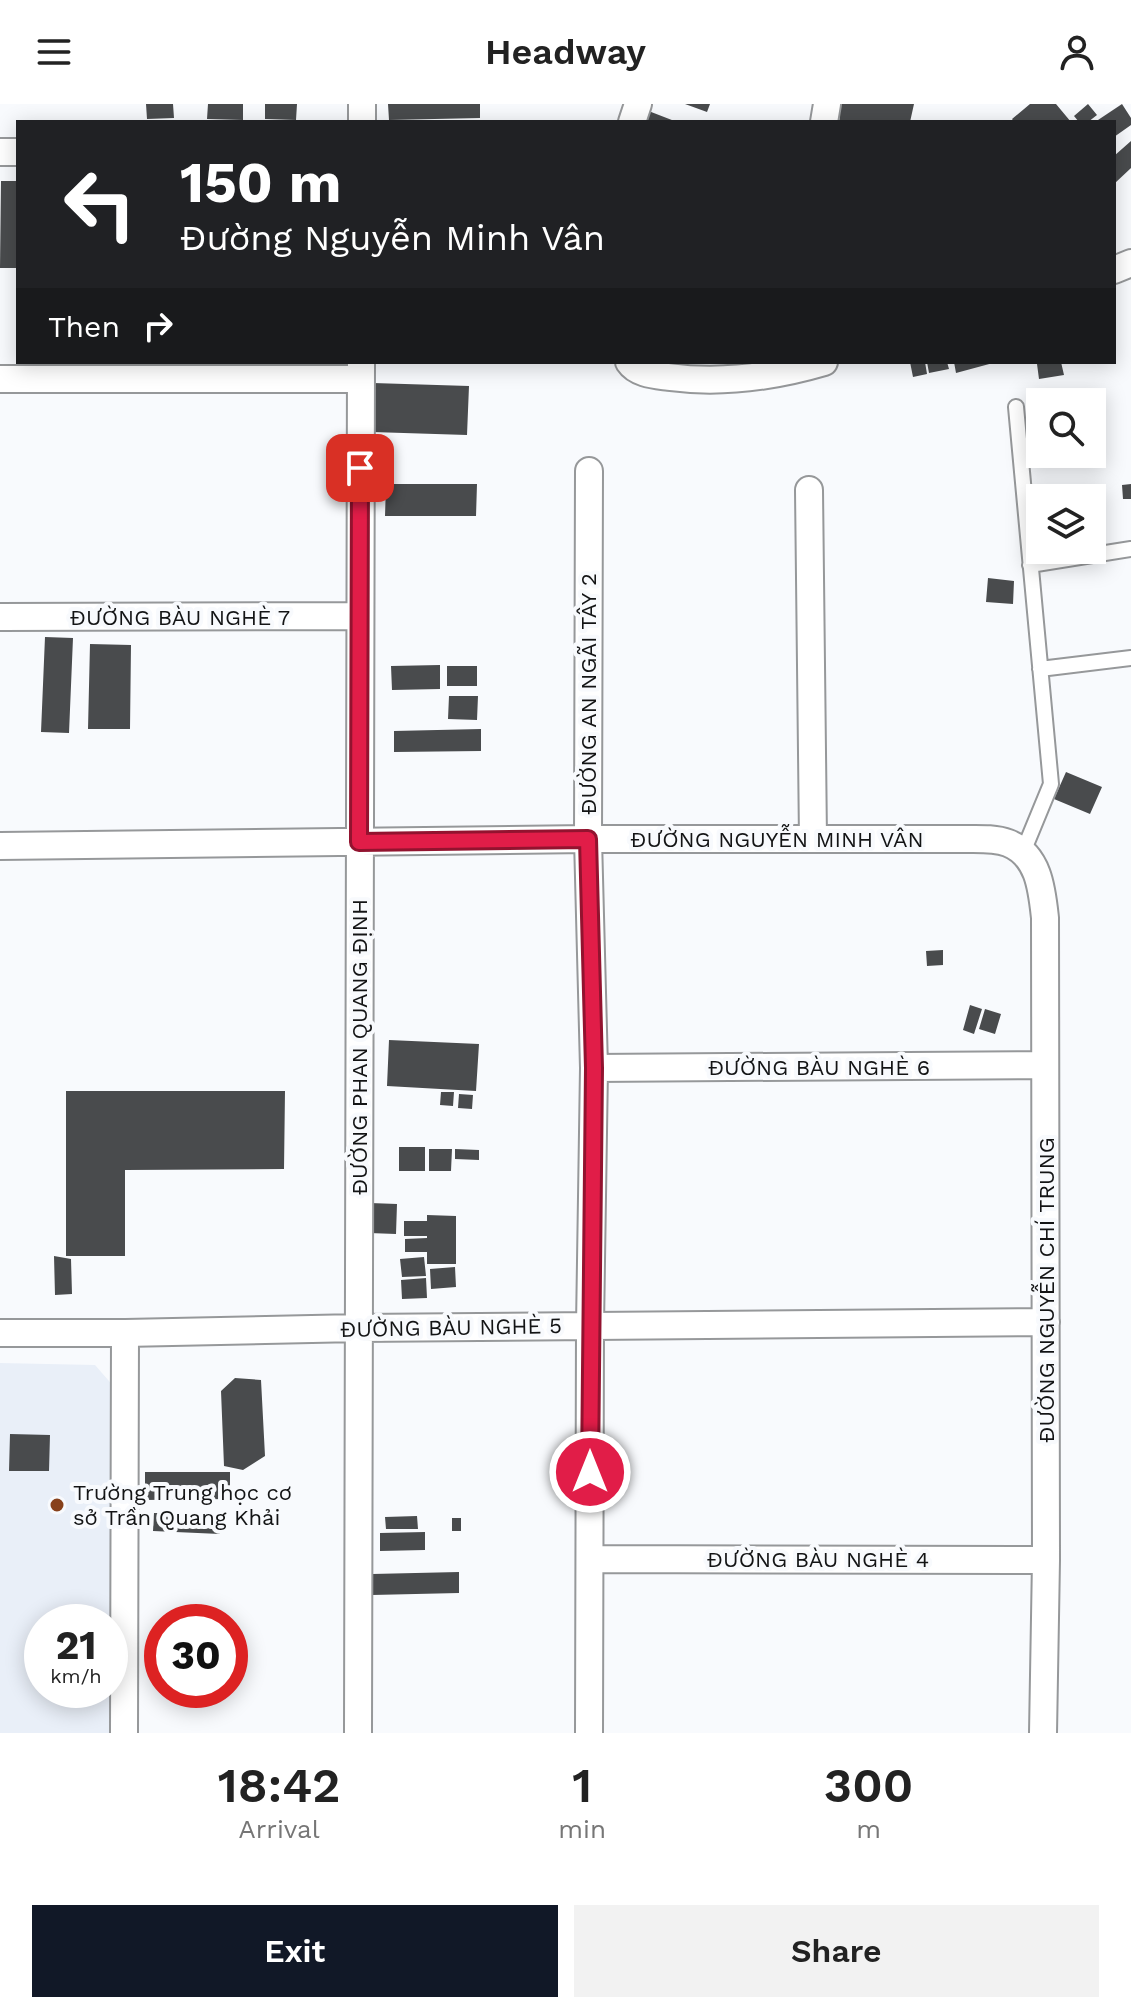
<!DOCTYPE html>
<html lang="en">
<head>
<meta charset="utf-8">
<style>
  body { margin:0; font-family:"Work Sans",sans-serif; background:#f2f2f2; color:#222; height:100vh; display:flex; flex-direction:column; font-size:30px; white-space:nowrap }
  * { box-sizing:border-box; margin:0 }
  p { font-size:26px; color:#767676 }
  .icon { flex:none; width:44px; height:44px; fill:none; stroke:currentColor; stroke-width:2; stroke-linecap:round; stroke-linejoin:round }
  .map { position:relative; height:1629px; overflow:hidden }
  .panel { display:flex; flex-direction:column; background:#fff; flex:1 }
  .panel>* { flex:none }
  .hud { position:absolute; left:16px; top:16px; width:1100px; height:244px; border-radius:0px; box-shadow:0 4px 20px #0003; background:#202124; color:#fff; overflow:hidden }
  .buttons { position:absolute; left:1026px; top:284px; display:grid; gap:16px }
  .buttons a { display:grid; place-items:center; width:80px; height:80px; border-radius:0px; background:#fff; box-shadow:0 4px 20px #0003; font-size:40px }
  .speed { position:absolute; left:24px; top:1500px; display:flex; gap:16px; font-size:40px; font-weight:700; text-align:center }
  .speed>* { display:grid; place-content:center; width:104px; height:104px; border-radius:50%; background:#fff; box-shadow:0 4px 20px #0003; line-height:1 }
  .speed small { font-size:20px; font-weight:400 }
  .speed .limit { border:12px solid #d22; background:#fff; color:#111 }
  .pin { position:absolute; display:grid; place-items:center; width:68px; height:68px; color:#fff; margin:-34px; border-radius:16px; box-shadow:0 4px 12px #0006 }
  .me { position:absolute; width:88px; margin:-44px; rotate:0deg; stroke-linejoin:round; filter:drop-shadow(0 0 6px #0008) }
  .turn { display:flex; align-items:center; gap:28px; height:168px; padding:0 32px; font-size:36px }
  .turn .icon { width:104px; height:104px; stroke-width:2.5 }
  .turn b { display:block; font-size:56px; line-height:68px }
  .then { display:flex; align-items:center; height:76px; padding:0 32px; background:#0003; gap:16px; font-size:30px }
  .eta { display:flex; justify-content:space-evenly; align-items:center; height:136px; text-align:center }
  .eta b { font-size:48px; font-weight:600; line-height:56px }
  .button { display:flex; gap:16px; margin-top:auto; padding:16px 32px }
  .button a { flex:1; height:92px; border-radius:0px; background:#111827; color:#fff; font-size:32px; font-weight:600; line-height:92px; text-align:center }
  .button a+a { background:#f2f2f2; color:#222 }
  header { display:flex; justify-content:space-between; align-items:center; height:104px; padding:0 32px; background:#fff; font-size:36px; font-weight:600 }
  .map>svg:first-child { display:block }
</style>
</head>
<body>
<header><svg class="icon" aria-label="menu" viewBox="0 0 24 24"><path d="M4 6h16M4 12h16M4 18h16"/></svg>Headway<svg class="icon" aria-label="person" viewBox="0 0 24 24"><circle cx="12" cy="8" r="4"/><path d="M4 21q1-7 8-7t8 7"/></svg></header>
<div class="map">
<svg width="1131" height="1629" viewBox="0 0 1131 1629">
  <rect width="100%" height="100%" fill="#f8fafd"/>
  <path fill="#e9eff8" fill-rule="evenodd" d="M0 1259 95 1261 115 1284 112 1629H0ZM42 1518H110V1586H42Z"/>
  <path fill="#494b4d" d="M146 0H173L174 14 147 15Z
    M208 0H243V16L207 15Z
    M265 0H297L296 16 265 15Z
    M388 0H480V14L389 16Z
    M685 0H710L707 8Z
    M836 0H914L910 18H839L840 13 834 12Z
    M1030 0H1056L1071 18H1014L1012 15Z
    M1088 0 1097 11 1088 18H1079L1074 12Z
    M1122 0 1131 14V21L1114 33V18H1095Z
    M646 6 677 18H641Z
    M1131 37V64L1114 80V52Z
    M1 77H18V164H0Z
    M910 258H925L927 270 913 273Z
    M927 258H947L949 265 929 269Z
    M954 258H993V259L956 269Z
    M1045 258H1061L1064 271 1039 275 1037 260Z
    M373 279 469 282 467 331 372 328Z
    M386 380H477L476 412H385Z
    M1131 380V395H1123L1122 381Z
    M988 474 1014 477 1013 500 986 498Z
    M45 533 73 534 69 629 41 628Z
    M90 540 131 541 130 625H88Z
    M440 561V585L392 586 391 562Z
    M447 562H477V582H447Z
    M449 592H478L477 616 448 615Z
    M481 625V647L394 648V627Z
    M1066 668 1102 683 1090 710 1054 695Z
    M943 846V861L927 862 926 847Z
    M970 901 982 905 974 930 963 926Z
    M985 905 1001 910 995 930 979 925Z
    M389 936 479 940 476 987 387 982Z
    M66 987H285L284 1065 125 1066V1152H66Z
    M441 988H454L453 1002 440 1001Z
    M459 990 473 991 472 1005 458 1004Z
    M399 1043H425V1067H399Z
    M429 1045H452L451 1067H429Z
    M455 1045 479 1046V1056L455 1055Z
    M370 1099 397 1100 396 1130 369 1129Z
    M427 1111 456 1112V1160H427V1148H405V1135L427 1134V1132H404V1117H427Z
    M54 1152 71 1155 72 1190 55 1191Z
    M424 1153 426 1172 402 1173 400 1155Z
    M455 1163 456 1183 431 1185 430 1165Z
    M426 1174 427 1194 402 1195 401 1176Z
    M235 1274 261 1276 265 1352 243 1366 224 1362 221 1287Z
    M10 1330 50 1331 49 1367H9Z
    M145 1368H230V1395L145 1396Z
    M154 1409 221 1411 220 1430 153 1427Z
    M417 1412 418 1425H386L385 1413Z
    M452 1414H461V1427H452Z
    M425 1428V1446L380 1447V1429Z
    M459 1468V1489L372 1491V1470Z"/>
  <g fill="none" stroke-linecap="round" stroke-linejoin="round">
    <defs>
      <path id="lane" d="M1016 303 1051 680 1023 748
        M1030 461 1131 445
        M1040 565 1131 554"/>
      <path id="street" d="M362 18V0
        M632 18 638 0
        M824 18 827 0
        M0 48H18
        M1114 166 1131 159
        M629 258C637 270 655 271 669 273 722 280 773 273 824 258
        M0 275H361
        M589 367 588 735 594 964 590 1222 589 1629
        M809 386 813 735
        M0 513 360 512
        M0 742 588 735H964C978 735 995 734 1008 739 1039 751 1042 786 1045 814L1046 1456 1043 1629
        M594 964 1045 961
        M0 1229H125L358 1224 1046 1218
        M590 1455 1046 1456
        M124 1629 125 1229
        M358 1629 361 258"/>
    </defs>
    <use href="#lane" stroke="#96989a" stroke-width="18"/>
    <use href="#street" stroke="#96989a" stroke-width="30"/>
    <use href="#lane" stroke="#fff" stroke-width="14"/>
    <use href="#street" stroke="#fff" stroke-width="26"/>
  </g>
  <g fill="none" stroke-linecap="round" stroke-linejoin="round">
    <defs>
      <path id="route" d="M360 364 359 738 588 735 594 964 590 1368"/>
    </defs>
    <use href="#route" stroke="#92132f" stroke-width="20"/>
    <use href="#route" stroke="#e11d48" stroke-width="14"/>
  </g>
  <circle fill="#87411b" stroke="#f8fafd" stroke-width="3" cx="57" cy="1401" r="8"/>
  <g text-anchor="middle" stroke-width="8" stroke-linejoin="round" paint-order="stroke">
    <g font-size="22" fill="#131415" stroke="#f8fafd">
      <text x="180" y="521">ĐƯỜNG BÀU NGHÈ 7</text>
      <text transform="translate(588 590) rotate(-90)" y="8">ĐƯỜNG AN NGÃI TÂY 2</text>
      <text x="777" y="743">ĐƯỜNG NGUYỄN MINH VÂN</text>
      <text transform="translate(359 943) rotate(-90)" y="8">ĐƯỜNG PHAN QUANG ĐỊNH</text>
      <text x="819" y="971">ĐƯỜNG BÀU NGHÈ 6</text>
      <text transform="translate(1046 1186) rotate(-90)" y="8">ĐƯỜNG NGUYỄN CHÍ TRUNG</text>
      <text transform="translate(451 1223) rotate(-1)" y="8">ĐƯỜNG BÀU NGHÈ 5</text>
      <text x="818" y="1463">ĐƯỜNG BÀU NGHÈ 4</text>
    </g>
    <g font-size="22" fill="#131415" stroke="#f8fafd" text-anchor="start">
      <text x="73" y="1396">Trường Trung học cơ<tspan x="73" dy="25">sở Trần Quang Khải</tspan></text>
    </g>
  </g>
</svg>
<div class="buttons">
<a><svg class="icon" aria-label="search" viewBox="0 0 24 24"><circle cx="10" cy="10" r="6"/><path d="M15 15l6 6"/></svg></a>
<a><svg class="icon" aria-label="layers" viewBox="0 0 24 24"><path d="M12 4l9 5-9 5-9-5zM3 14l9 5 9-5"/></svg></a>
</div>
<div class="speed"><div>21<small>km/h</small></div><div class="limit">30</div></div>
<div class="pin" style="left:360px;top:364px;background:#d93025"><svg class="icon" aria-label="arrive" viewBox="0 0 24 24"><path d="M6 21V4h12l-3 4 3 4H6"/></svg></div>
<svg class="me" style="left:590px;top:1368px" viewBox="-20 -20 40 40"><circle r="17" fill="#e11d48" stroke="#fff" stroke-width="3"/><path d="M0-11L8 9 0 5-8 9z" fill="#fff"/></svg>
<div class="hud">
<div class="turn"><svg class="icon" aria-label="left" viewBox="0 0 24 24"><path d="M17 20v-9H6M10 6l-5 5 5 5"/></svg><div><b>150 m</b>Đường Nguyễn Minh Vân</div></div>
<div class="then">Then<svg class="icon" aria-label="right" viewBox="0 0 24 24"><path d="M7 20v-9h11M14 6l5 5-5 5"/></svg></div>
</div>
</div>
<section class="panel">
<div class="eta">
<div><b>18:42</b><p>Arrival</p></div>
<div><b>1</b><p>min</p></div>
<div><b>300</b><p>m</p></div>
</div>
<div class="button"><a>Exit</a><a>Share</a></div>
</section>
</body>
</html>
